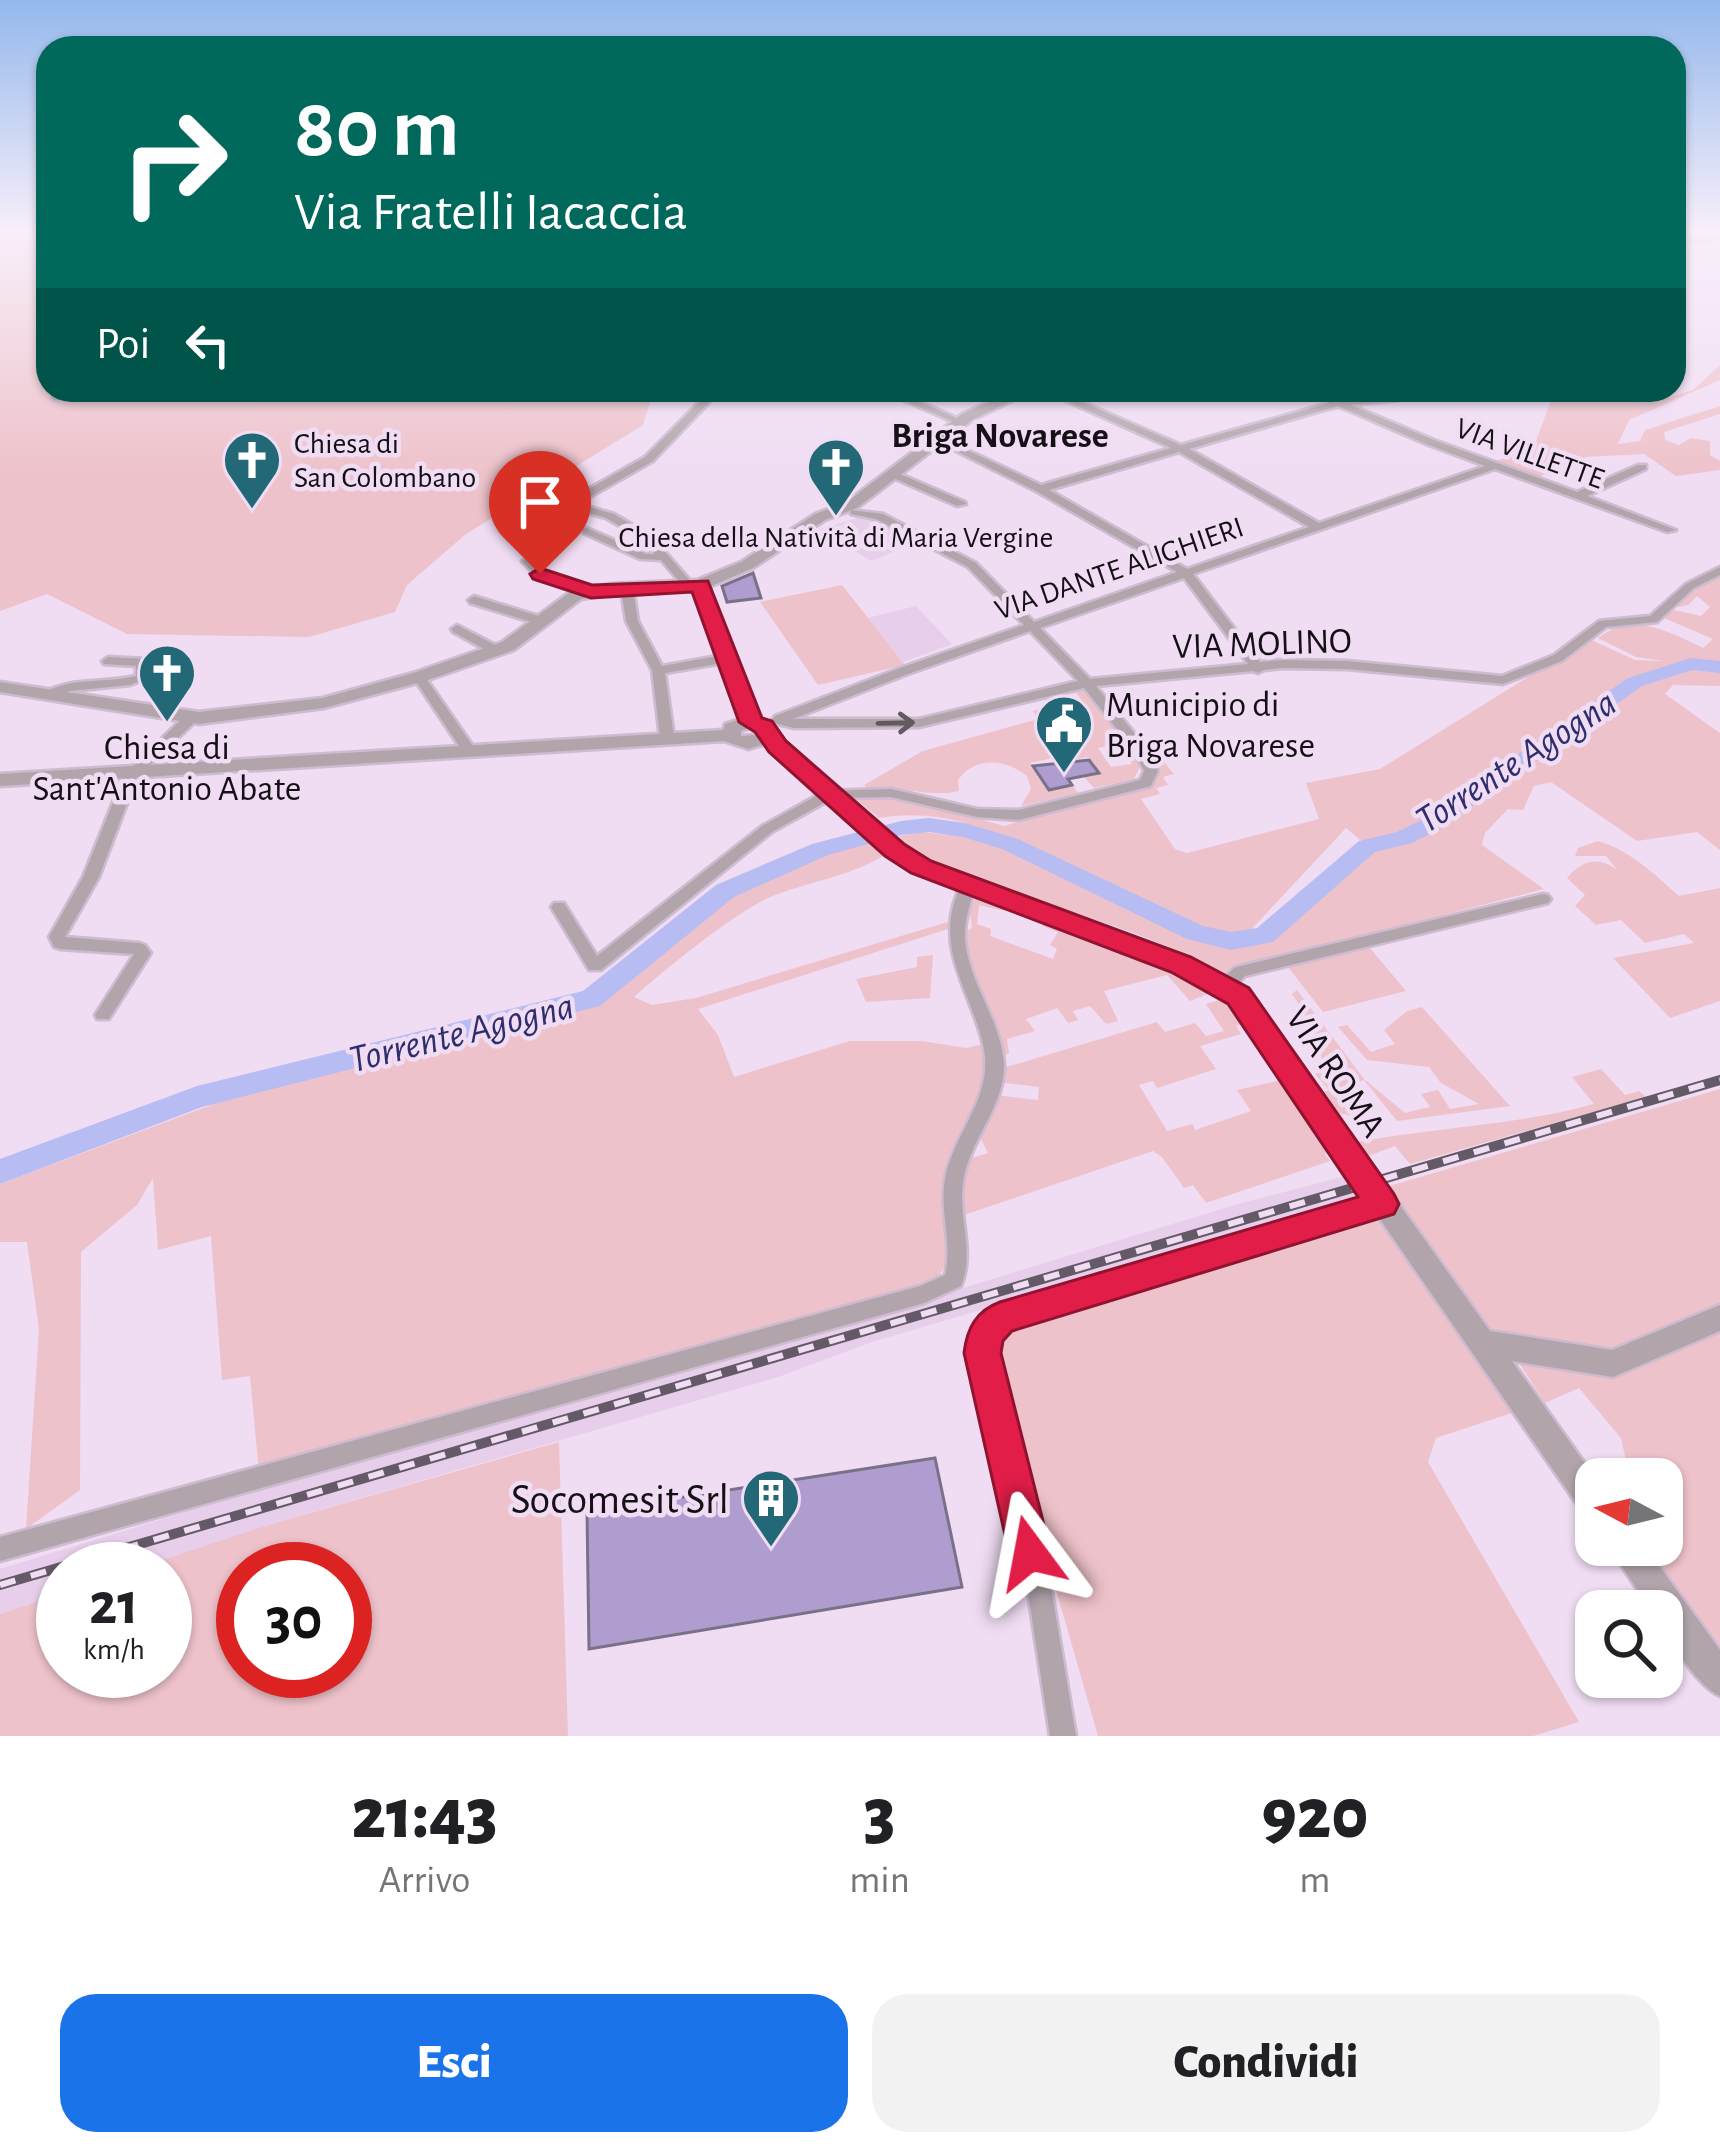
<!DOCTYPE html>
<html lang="it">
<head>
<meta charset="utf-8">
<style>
  body { margin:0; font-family:"Alegreya Sans",sans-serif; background:#f2f2f2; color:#202124; height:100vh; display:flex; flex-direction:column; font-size:45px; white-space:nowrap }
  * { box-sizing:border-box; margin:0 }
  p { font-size:39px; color:#757577 }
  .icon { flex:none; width:66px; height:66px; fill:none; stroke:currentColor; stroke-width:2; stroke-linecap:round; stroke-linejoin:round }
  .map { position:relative; height:1736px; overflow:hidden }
  .side { display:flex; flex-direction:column; background:#fff; flex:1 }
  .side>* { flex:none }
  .top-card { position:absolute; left:36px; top:36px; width:1650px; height:366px; border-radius:36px; box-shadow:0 3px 9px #0004; background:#00695c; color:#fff; overflow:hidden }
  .needle { width:78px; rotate:277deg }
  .controls { position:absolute; left:1575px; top:1458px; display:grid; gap:24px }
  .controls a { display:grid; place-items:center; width:108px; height:108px; border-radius:24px; background:#fff; box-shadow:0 3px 9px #0004; font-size:60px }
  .speed { position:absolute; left:36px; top:1542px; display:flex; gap:24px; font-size:60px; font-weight:700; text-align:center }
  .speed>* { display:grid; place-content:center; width:156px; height:156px; border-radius:50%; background:#fff; box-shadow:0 3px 9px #0004; line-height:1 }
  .speed small { font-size:30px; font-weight:400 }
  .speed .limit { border:18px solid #d22; background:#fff; color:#111 }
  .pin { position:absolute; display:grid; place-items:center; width:102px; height:102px; color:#fff; margin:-123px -51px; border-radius:50% 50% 50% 0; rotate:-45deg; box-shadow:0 0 12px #0007 }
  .pin .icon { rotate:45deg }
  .me { position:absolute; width:132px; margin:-66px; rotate:347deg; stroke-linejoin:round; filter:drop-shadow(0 0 9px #0008) }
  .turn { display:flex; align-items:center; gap:42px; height:252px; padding:0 60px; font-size:54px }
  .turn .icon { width:156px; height:156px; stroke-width:2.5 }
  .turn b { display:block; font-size:84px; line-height:102px }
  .then { display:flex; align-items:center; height:114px; padding:0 60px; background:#0003; gap:24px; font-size:45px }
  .eta { display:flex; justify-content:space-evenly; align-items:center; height:204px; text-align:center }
  .eta b { font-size:72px; font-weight:800; line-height:84px }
  .primary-button { display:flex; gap:24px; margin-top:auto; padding:24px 60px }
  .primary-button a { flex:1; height:138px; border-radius:36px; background:#1a73e8; color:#fff; font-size:48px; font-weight:800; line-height:138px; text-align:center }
  .primary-button a+a { background:#f2f2f2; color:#202124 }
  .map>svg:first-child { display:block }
</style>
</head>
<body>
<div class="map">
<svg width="1720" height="1736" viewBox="0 0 1720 1736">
  <rect width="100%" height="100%" fill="#f0dcf3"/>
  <path fill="#e7ceea" d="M864 516 874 517 916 542 872 561 817 530Z
    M916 606 952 644 903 662 868 618Z
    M1353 1174 1369 1196 872 1342 778 1377 265 1526 134 1569H63V1593L0 1614V1569L443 1433 767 1348 1238 1204Z"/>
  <path fill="#eec2ca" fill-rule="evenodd" d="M0 231H48V390H654L643 425 466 534 407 585 395 612 309 637 127 634 47 594 0 611Z
    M1720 365V380L1629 420 1618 444 1640 441 1645 430 1720 406V414L1664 432 1665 440 1679 445 1691 438 1710 441V455L1720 461V470L1676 476 1644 454 1586 457 1538 477 1496 461 1534 446 1555 390H1649L1670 397 1693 390Z
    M1720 574V664L1690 662 1633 681 1433 821 1402 836 1365 844 1346 828 1249 932C1119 941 1020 794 879 818L857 800 897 796 1004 826 1144 787 1154 771V759L1160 757 1174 774 1163 777 1168 785 1156 788 1160 794 1141 799 1175 849 1187 853 1319 819 1306 783 1380 769 1589 639 1635 660 1664 661 1636 657 1598 638C1633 611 1667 631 1703 648L1713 639 1664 618 1674 610 1701 616 1710 607 1697 596 1688 605 1678 607 1677 602Z
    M842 585 905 665 818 685 760 602Z
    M1693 665 1720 668V686L1673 685 1665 694 1720 733V850L1697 832 1637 841 1551 782 1534 786 1523 810 1508 809 1485 833 1482 845 1544 889 1443 915 1444 920 1314 948 1225 977C1168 938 1064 911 997 887 964 876 920 866 899 836L921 832 980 838 1196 935 1232 942 1265 937 1370 848 1436 823 1637 683Z
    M1082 688 1110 720 1123 743 1098 748 1111 767 1132 764 1128 757 1135 755 1140 767 1134 779 1094 788 1083 776 1098 772 1088 757 1066 761 1061 756 1030 763 1049 790 1072 785 1078 793 1021 806 1031 789 1027 776C1006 759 975 756 958 780L959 791C930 798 900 785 869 789L864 785 923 751 1038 719 1033 711 1049 707 1064 717 1090 711 1074 690Z
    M870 835 889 852C853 877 808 881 768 898 729 917 668 967 634 997L652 1005 696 998 951 921V928L698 1009 718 1035 734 1077 850 1041H922L966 1048 984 1044C1004 1093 957 1122 952 1168 946 1210 963 1242 937 1279L259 1472 250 1376 222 1380 211 1236 158 1250 153 1178 137 1205 81 1252 80 1490 26 1529 39 1329 27 1242H0V1184L289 1076 592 1001 731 896Z
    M1598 841C1631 851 1653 873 1679 896L1720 888V1001L1670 1018 1613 958 1694 943 1684 934 1645 943 1621 920 1596 925 1575 906 1585 895 1567 878C1583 859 1600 856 1618 871L1606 856H1575L1578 848Z
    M977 897 1008 905 1005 911 979 905 977 924 991 929 990 936 1053 959 1057 949 1050 945 1058 932 1042 926 1047 917 1213 987 1210 993 1190 1001 1167 975 1104 991 1118 1021 1106 1024 1090 1006 1073 1011 1078 1020 1068 1023 1057 1008 1026 1019 1035 1031 1007 1039 1009 1053 1003 1057 992 1045 960 934 972 928 969 906Z
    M1369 947 1406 991 1323 1012 1288 967Z
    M933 955 930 998 866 1002 856 979 917 967V957Z
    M1297 990 1364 1079 1405 1113 1430 1107 1421 1094 1438 1090 1450 1109 1479 1104 1441 1083 1429 1067 1367 1060 1338 1027 1347 1025 1371 1052 1395 1044 1384 1030 1407 1011 1422 1007 1510 1106 1397 1121 1364 1080 1358 1082 1361 1090 1338 1098 1350 1114 1363 1111 1369 1119 1333 1112 1319 1094 1329 1090 1315 1074 1324 1071C1321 1047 1306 1014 1292 994Z
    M1226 998 1245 1023 1236 1026 1241 1034 1200 1046 1216 1069 1157 1088 1153 1081 1139 1085 1167 1131 1193 1124 1195 1130 1251 1111 1237 1090 1278 1081 1292 1084 1335 1149 1325 1154 1330 1161 1206 1203 1193 1185 1184 1188 1162 1157 1153 1151 961 1216 962 1161 988 1153 977 1131 995 1095 1038 1100 1039 1087 996 1082 1000 1069 1157 1022 1165 1032 1195 1023 1206 1036 1224 1031 1206 1004Z
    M1601 1069 1625 1095 1639 1091 1646 1097 1410 1164 1395 1146 1368 1156 1377 1168 1371 1170 1353 1143C1434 1127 1515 1126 1594 1104L1572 1077Z
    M1720 1089V1308L1610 1353 1479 1335 1376 1190Z
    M1375 1212 1515 1412 1436 1438 1428 1462 1579 1722 1533 1736H1098L1049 1565 995 1347 1006 1328Z
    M1720 1318V1654L1642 1545H1662V1479H1630L1621 1438 1579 1388 1545 1403 1509 1347 1613 1364Z
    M559 1442 568 1736H0V1614L63 1593V1671H165V1569H134L265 1526ZM243 1569H345V1671H243Z"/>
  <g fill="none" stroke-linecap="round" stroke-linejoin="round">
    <path fill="#b7bdf2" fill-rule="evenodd" d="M1691 658 1720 661V673L1692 670 1642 686 1443 827 1412 843 1375 852 1273 942 1231 950 1187 939 1002 849 963 837 929 832 901 835 828 855 734 897 600 1006 202 1107 0 1184V1159L197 1086 583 991 716 885 812 844 901 821 929 818 965 823 1018 839 1203 926 1231 932 1257 928 1359 841 1397 832 1427 817 1628 678Z"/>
  </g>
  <path fill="#b09dd0" stroke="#797188" stroke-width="3" d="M753 573 761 598 727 602 722 586Z
    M1089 760 1099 773 1068 779 1072 785 1049 790 1033 766Z
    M935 1458 962 1587 589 1649 587 1512Z"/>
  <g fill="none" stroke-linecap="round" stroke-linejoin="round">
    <defs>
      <path id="minor" d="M58 390H68L60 400H54L52 398Z
        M711 390H721L653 461 581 502 583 505 614 514 643 531V535H635L606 518 575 509 570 501 571 499 645 457Z
        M880 390H893L966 422 958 424Z
        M1042 390H1055L1181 445 1329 403 1302 390H1315L1340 401 1439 390H1470L1465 393 1351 405 1434 440 1577 492 1638 465H1646V469L1587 496 1676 530 1667 532 1495 469 1193 574 1260 662 1282 660 1347 661 1502 676 1554 655 1599 621 1650 616 1686 584 1720 567V575L1694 588 1657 622 1606 627 1562 661 1503 684 1347 669 1282 668 1264 670 1258 673 1253 671 1096 686 1144 745 1158 771 1151 786 1019 820 977 817 891 797 833 798 772 832 601 970H589L551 907 554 903H564L597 956 762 826 825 791 891 789 977 809 1019 810 1140 780 1144 771 1133 749 1084 688 919 727 794 728 774 723 772 720 775 716 900 668 1024 625 968 567 876 519 851 514V510L883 514 976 563 1034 622 1177 572 1036 491 932 439 940 437 1041 485 1171 448ZM1338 406 1426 444 1485 466 1319 523 1189 449ZM1179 452 1309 527 1187 569 1049 490ZM1184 578 1248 664 1090 679 1040 628ZM1030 631 1078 681 919 719H793L908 674Z
        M893 471 965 502 966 504 957 506 889 476 888 474Z
        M587 528 646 554H655L642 539 644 537H652L694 585 692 587H684L661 560 640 559 583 533V529Z
        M528 558 532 559 544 572 597 592 595 594H587L536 576 522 561Z
        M627 586 633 589 638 621 662 666 729 654 735 658 729 662 665 673 674 737 672 740 667 741 660 737 652 670 626 621 621 589Z
        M474 596 545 618 547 621 541 625 470 603 468 600Z
        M457 625 501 648 503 651 501 654H493L453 632 451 629Z
        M108 657 147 659 148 678 130 685 70 691 47 699 41 695C68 676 104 684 136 676V666L104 664 102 661Z
        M419 673 423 674 477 752 475 755H465L413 677Z
        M191 714 196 715 198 718 196 721 137 777 99 877 65 937 139 943 145 945 151 953 109 1019H97L95 1015 134 954 60 949 54 947 49 937 83 877 124 775 186 715Z
        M967 881 975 886C970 904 964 921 965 940 969 984 1001 1020 1004 1064 1005 1105 972 1137 964 1177 956 1214 976 1250 961 1286L924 1303 0 1561V1537L920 1286 945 1275C953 1241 938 1208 946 1174 957 1128 995 1095 983 1044 972 996 939 955 954 903 958 892 958 887 967 881Z
        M1543 894 1548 895 1551 899 1548 903 1245 976C1237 984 1230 994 1218 990L1216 986 1234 968 1240 966Z
        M1382 1196 1389 1198 1392 1204 1389 1210 1007 1325 995 1338 992 1353 1052 1593 1076 1736H1050L1028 1593 972 1353C975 1334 980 1317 1000 1309Z"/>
      <path id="tertiary" d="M1720 233V239L1674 246V240Z
        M1016 390H1034L972 420 857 508 825 520 753 568 709 587 759 719 773 725 774 732 902 845 928 862 1189 959 1246 990 1490 1331 1612 1350 1720 1305V1331L1613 1377 1512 1361 1596 1479V1521L1585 1516 1230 1002 1173 971 914 872 888 855 765 744 748 749 724 741 0 786V774L723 730 725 724 741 719 694 590 610 594 581 599 514 650 425 681 324 708 199 724 0 692V682L199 712 323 698 413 673 502 642 570 592 610 584 697 580 741 562 815 514 847 502 962 414ZM750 728 756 731 755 735 741 736V731Z
        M1608 1545H1644L1720 1650V1696C1698 1687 1662 1634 1662 1611H1651Z"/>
    </defs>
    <use href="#minor" stroke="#cdbbd0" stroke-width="5"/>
    <use href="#tertiary" stroke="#cdbbd0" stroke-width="5"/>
    <use href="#minor" fill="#b1a5ab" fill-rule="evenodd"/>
    <use href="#tertiary" fill="#b1a5ab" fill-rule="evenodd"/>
    <defs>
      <path id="rail" d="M0 1585 1720 1080"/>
    </defs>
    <use href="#rail" stroke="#645966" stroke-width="10"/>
    <use href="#rail" stroke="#f0dcf3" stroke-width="6" stroke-dasharray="16" stroke-linecap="butt"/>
  </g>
  <defs><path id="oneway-shaft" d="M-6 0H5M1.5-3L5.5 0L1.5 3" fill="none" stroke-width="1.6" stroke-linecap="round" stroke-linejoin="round" transform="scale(3)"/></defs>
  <use stroke="#635a60" href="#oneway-shaft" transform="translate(896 723) rotate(-1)"/>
  <linearGradient id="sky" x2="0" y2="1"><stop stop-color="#94b8ec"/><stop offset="0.49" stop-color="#f8effa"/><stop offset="1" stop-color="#f8effa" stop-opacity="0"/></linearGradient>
  <rect width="1720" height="474" fill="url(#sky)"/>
  <path fill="#e11d48" stroke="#92132f" stroke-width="3" d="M540 568 592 585 708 581 762 718 772 721 786 741 904 844 931 861 1191 957 1249 988 1394 1194 1399 1204 1394 1214 1012 1331 1003 1341 1001 1353 1051 1553 1045 1568 1030 1574 1015 1568 1009 1553 964 1353C967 1328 976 1311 1000 1302L1358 1197 1228 1004 1171 972 911 873 885 856 769 752 755 732 739 722 692 592 591 598 533 579 530 574Z"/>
  <defs>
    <symbol id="church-pin" viewBox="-11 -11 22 30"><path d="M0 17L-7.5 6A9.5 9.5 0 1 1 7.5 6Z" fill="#226877" stroke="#f0dcf3"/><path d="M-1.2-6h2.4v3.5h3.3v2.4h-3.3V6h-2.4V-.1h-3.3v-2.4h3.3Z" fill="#fff"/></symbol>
    <symbol id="civic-pin" viewBox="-11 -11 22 30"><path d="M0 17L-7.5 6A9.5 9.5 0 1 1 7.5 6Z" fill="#226877" stroke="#f0dcf3"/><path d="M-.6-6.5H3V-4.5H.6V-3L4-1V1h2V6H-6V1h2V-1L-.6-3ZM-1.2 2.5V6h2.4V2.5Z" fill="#fff"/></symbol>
    <symbol id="building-pin" viewBox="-11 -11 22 30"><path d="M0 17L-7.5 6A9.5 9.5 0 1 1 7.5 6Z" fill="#226877" stroke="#f0dcf3"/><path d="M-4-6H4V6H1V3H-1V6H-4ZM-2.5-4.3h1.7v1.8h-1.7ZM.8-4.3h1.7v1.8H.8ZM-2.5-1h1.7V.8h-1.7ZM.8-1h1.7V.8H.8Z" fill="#fff"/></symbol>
  </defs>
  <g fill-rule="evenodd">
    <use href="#church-pin" x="219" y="427" width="66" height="90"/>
    <use href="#church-pin" x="803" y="434" width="66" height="90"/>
    <use href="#church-pin" x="134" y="640" width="66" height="90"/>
    <use href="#civic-pin" x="1031" y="691" width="66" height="90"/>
    <use href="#building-pin" x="738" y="1465" width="66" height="90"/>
  </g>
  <g text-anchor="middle" stroke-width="9" stroke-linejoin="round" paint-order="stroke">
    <g font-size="30" fill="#150f16" stroke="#f0dcf3" text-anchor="start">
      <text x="294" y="453">Chiesa di<tspan x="294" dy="34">San Colombano</tspan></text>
      <text x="836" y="547" text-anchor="middle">Chiesa della Natività di Maria Vergine</text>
    </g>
    <g font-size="30" fill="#150f16" stroke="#f0dcf3">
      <text transform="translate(1530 453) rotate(20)" y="10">VIA VILLETTE</text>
      <text transform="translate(1119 568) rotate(-19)" y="10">VIA DANTE ALIGHIERI</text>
    </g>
    <g font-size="36" font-weight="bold" fill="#150f16" stroke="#f0dcf3">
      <text x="1000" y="447">Briga Novarese</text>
    </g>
    <g font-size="36" fill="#150f16" stroke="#f0dcf3">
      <text transform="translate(1262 642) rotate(-2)" y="13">VIA MOLINO</text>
      <text transform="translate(1337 1071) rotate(56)" y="13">VIA ROMA</text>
    </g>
    <g font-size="36" fill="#150f16" stroke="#f0dcf3" text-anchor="start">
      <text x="1106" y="716">Municipio di<tspan x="1106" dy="41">Briga Novarese</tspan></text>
      <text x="167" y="759" text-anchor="middle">Chiesa di<tspan x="167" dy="41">Sant'Antonio Abate</tspan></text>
    </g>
    <g font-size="39" font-style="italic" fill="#2f2e6c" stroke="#f0dcf3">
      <text transform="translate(1515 760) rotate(-33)" y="14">Torrente Agogna</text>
      <text transform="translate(461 1031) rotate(-14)" y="14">Torrente Agogna</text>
    </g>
    <g font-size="42" fill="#150f16" stroke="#f0dcf3" text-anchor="end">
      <text x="729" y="1513">Socomesit Srl</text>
    </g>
  </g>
</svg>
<div class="controls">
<a><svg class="needle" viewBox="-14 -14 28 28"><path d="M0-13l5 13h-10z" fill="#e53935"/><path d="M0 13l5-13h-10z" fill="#757577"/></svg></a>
<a><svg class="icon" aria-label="search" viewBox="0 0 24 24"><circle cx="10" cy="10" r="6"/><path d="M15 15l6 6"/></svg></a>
</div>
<div class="speed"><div>21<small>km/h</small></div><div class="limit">30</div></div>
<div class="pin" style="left:540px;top:574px;background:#d93025"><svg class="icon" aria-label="arrive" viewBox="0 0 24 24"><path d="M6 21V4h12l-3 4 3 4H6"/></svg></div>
<svg class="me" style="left:1030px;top:1553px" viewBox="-20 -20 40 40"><path d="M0-17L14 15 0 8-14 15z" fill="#e11d48" stroke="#fff" stroke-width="4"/></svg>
<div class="top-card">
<div class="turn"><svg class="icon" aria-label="right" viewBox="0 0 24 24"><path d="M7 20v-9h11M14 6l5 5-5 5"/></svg><div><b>80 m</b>Via Fratelli Iacaccia</div></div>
<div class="then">Poi<svg class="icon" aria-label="left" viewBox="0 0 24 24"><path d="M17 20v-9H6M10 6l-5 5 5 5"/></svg></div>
</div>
</div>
<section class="side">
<div class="eta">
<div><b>21:43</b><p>Arrivo</p></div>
<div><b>3</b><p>min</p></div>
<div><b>920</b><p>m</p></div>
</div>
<div class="primary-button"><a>Esci</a><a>Condividi</a></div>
</section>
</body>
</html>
